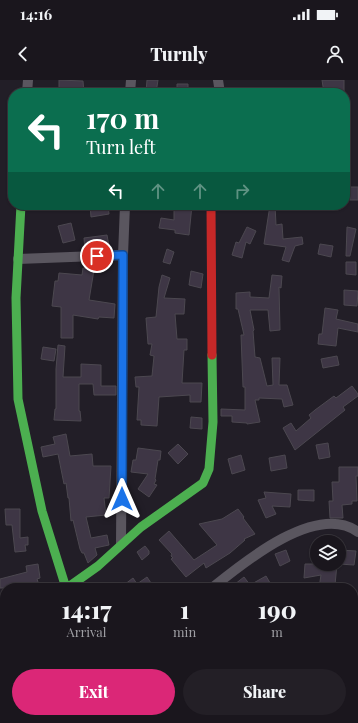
<!DOCTYPE html>
<html lang="en">
<head>
<meta charset="utf-8">
<style>
  body { margin:0; font-family:"Playfair Display",serif; background:#231f26; color:#f1f3f6; height:100vh; display:flex; flex-direction:column; font-size:15px; white-space:nowrap }
  * { box-sizing:border-box; margin:0 }
  p { font-size:13px; color:#9f9fa4 }
  .icon { flex:none; width:22px; height:22px; fill:none; stroke:currentColor; stroke-width:2; stroke-linecap:round; stroke-linejoin:round }
  .map { position:relative; flex:1; overflow:hidden }
  .drawer { position:absolute; left:0px; top:503px; width:358px; height:140px; display:flex; flex-direction:column; background:#1a161d; border-radius:16px 16px 0 0; box-shadow:0 1px 3px #0004,0 0 0 1px #38353b }
  .drawer>* { flex:none }
  .top-card { position:absolute; left:8px; top:8px; width:342px; height:122px; border-radius:16px; box-shadow:0 1px 3px #0004,0 0 0 1px #38353b; background:#0b6e4f; color:#fff; overflow:hidden }
  .controls { position:absolute; left:310px; top:455px; display:grid; gap:8px }
  .controls a { display:grid; place-items:center; width:36px; height:36px; border-radius:50%; background:#1a161d; box-shadow:0 1px 3px #0004,0 0 0 1px #38353b; font-size:20px }
  .pin { position:absolute; display:grid; place-items:center; width:34px; height:34px; color:#fff; margin:-17px; border:2px solid #fff; border-radius:50%; box-shadow:0 1px 4px #0007 }
  .me { position:absolute; width:44px; margin:-22px; rotate:0deg; stroke-linejoin:round; filter:drop-shadow(0 0 3px #0008) }
  .turn { display:flex; align-items:center; gap:14px; height:84px; padding:0 12px; font-size:18px }
  .turn .icon { width:52px; height:52px; stroke-width:2.5 }
  .turn b { display:block; font-size:28px; line-height:34px }
  .lanes { display:flex; align-items:center; height:38px; padding:0 12px; background:#0003; justify-content:center; gap:20px; direction:ltr }
  .lanes .off { opacity:.35 }
  .eta { display:flex; justify-content:space-evenly; align-items:center; height:68px; text-align:center }
  .eta b { font-size:24px; font-weight:800; line-height:28px }
  .cta { display:flex; gap:8px; margin-top:auto; padding:8px 12px }
  .cta a { flex:1; height:46px; border-radius:24px; background:#db2777; color:#fff; font-size:16px; font-weight:800; line-height:46px; text-align:center }
  .cta a+a { background:#231f26; color:#f1f3f6 }
  .status { display:flex; justify-content:space-between; align-items:center; height:28px; padding:0 20px; background:#1a161d; direction:ltr }
  .status svg { height:11px; fill:currentColor }
  header { display:flex; justify-content:space-between; align-items:center; height:52px; padding:0 12px; background:#1a161d; font-size:18px; font-weight:800 }
  .map>svg:first-child { display:block }
</style>
</head>
<body>
<div class="status"><b>14:16</b><svg viewBox="0 0 49 12"><path d="M0 12V9h3v3zM5 12V6h3v6zM10 12V3h3v9zM15 12V0h3v12zM26 1h20v11H26zM47 4h2v5h-2z"/></svg></div>
<header><svg class="icon" aria-label="back" viewBox="0 0 24 24"><path d="M15 5l-7 7 7 7"/></svg>Turnly<svg class="icon" aria-label="person" viewBox="0 0 24 24"><circle cx="12" cy="8" r="4"/><path d="M4 21q1-7 8-7t8 7"/></svg></header>
<div class="map">
<svg width="358" height="643" viewBox="0 0 358 643">
  <rect width="100%" height="100%" fill="#221e27"/>
  <path fill="#3e3645" stroke="#4c4850" d="M59 0 83 1 84 13H59Z
    M147 0H158L156 13 146 12Z
    M322 0H344V13H324Z
    M177 4H188V13H177Z
    M350 107H358V120H350Z
    M90 125H108L109 134 91 137Z
    M174 125H192L189 155 175 153V150L159 148 161 138 174 140Z
    M270 125H275L276 145 282 144 283 159 302 157 303 164 295 166 289 182 282 180 286 167 264 164Z
    M71 143 75 160 63 163 58 146Z
    M247 147 256 151 250 164 246 162 242 178 232 175 236 162 239 163Z
    M347 147 356 149 350 176H346Z
    M107 155 109 166 85 170 84 158Z
    M320 164 333 166 331 177 318 174Z
    M167 169 174 172 170 184 163 182Z
    M346 182H356V195L346 194Z
    M83 188 94 190 89 220 115 224 114 238 99 237 98 239 73 235V258H61V227L52 226 55 201H58L59 193 82 195Z
    M191 191 203 194 201 208 189 205Z
    M162 195 170 198 164 218 185 219 184 234H175L177 259H187V270H184L182 303H202L201 322H190V315L159 317 157 346 141 345V340H137L139 307H136L135 297 152 296 154 276 150 275 152 264H148L146 238 156 237 159 207Z
    M272 195 282 196 281 208 279 207 280 250 270 251 268 230H250L254 250 253 251 255 277 260 278 267 306 273 305 272 278H280L279 305H287L293 325 284 327 282 319 259 318V320H255L260 342 247 344V343L232 342V336H221V329L245 330V307H243L241 255H244L238 229H236V213L250 212V217L269 218Z
    M344 210 358 211 357 226 344 225Z
    M325 228 338 230 336 239 358 244V252L338 248 336 266 318 264 319 254H322Z
    M58 265 65 266 63 297H81V284L101 285V306H116V315H94L93 304H79V331H80L81 341 54 340 55 329H56V289Z
    M43 267 56 269 54 281 41 279Z
    M337 276 339 285 323 288 321 279Z
    M352 306 358 314V316L343 327 345 330 295 370 283 348 291 343 296 351 311 338 309 335 315 330 334 316 336 318Z
    M191 337 202 338V349L190 348Z
    M66 354 70 376 92 374 93 386H111L109 418H104L106 435 86 437 91 458 107 455 109 465 95 468 97 475 88 483 84 473H82L80 469 73 440 71 441 69 418H68L66 403 64 404 58 374 43 377 41 367 55 364 53 357Z
    M328 363 330 377 319 379 316 365Z
    M178 364 188 374 178 384 168 373Z
    M138 368 161 371 160 380H158L155 399 156 400 154 404 157 405 149 417 138 409 148 394 131 392 133 380H136Z
    M241 375 245 390 232 394 228 379Z
    M285 375 287 388 271 391 269 378Z
    M339 387H358V396H356L357 421H352V424L342 425 343 438H330L329 421H333L332 402H339Z
    M298 410H314V421L298 420Z
    M264 412 291 414 290 427 272 426 276 434 266 438 258 420 266 418Z
    M5 429H20V458L28 457V465H25L26 471 15 472 12 445H6Z
    M238 429 244 437 243 438 255 454 244 459 245 460 230 473 206 488 204 483 186 497 171 479 173 478 171 476 172 474 159 460 169 451 194 480 217 465 199 444 222 439Z
    M145 466 149 471V474L142 480 137 472Z
    M286 470 290 481 280 486 275 474Z
    M339 470 356 471 354 485 339 484Z
    M38 484 40 498 37 499 40 508H0V499L27 492 26 486Z
    M305 484H337L335 505 319 508 321 495 304 498Z
    M266 496 273 508H230L244 497 250 505Z
    M147 497 151 503V506L148 508H120L133 498 137 504Z"/>
  <g fill="none" stroke-linecap="round" stroke-linejoin="round">
    <path stroke="#5a565f" stroke-width="10" d="M218 0 220 13
      M27 13 28 0
      M130 13 131 0
      M18 179 123 175
      M121 464 123 175 125 125
      M212 508C244 482 317 422 358 452
      M103 638 104 643"/>
    <path stroke="#4caf50" stroke-width="9" d="M21 125 16 218 18 319 42 431 66 508
      M67 508 98 486 141 447 203 403 209 389 213 342 212 275"/>
    <path stroke="#c62828" stroke-width="9" d="M211 125 212 275"/>
  </g>
  <g fill="none" stroke-linecap="round" stroke-linejoin="round">
    <defs>
      <path id="route" d="M97 176 123 175 122 419"/>
    </defs>
    <use href="#route" stroke="#114b97" stroke-width="10"/>
    <use href="#route" stroke="#1a73e8" stroke-width="7"/>
  </g>
</svg>
<div class="controls">
<a><svg class="icon" aria-label="layers" viewBox="0 0 24 24"><path d="M12 4l9 5-9 5-9-5zM3 14l9 5 9-5"/></svg></a>
</div>
<div class="pin" style="left:97px;top:176px;background:#d93025"><svg class="icon" aria-label="arrive" viewBox="0 0 24 24"><path d="M6 21V4h12l-3 4 3 4H6"/></svg></div>
<svg class="me" style="left:122px;top:419px" viewBox="-20 -20 40 40"><path d="M0-17L14 15 0 8-14 15z" fill="#1a73e8" stroke="#fff" stroke-width="4"/></svg>
<div class="top-card">
<div class="turn"><svg class="icon" aria-label="left" viewBox="0 0 24 24"><path d="M17 20v-9H6M10 6l-5 5 5 5"/></svg><div><b>170 m</b>Turn left</div></div>
<div class="lanes"><svg class="icon" aria-label="left" viewBox="0 0 24 24"><path d="M17 20v-9H6M10 6l-5 5 5 5"/></svg><svg class="icon off" aria-label="ahead" viewBox="0 0 24 24"><path d="M12 20V5M6 11l6-6 6 6"/></svg><svg class="icon off" aria-label="ahead" viewBox="0 0 24 24"><path d="M12 20V5M6 11l6-6 6 6"/></svg><svg class="icon off" aria-label="right" viewBox="0 0 24 24"><path d="M7 20v-9h11M14 6l5 5-5 5"/></svg></div>
</div>
<section class="drawer">
<div class="eta">
<div><b>14:17</b><p>Arrival</p></div>
<div><b>1</b><p>min</p></div>
<div><b>190</b><p>m</p></div>
</div>
<div class="cta"><a>Exit</a><a>Share</a></div>
</section>
</div>
</body>
</html>
